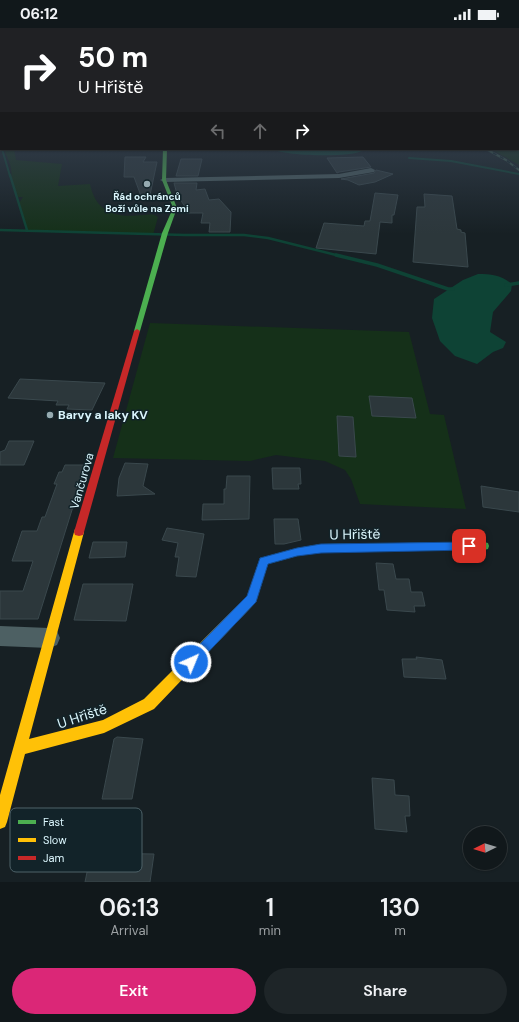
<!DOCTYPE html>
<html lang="en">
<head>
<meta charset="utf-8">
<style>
  body { margin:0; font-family:"DM Sans",sans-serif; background:#1e2528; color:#f1f3f6; height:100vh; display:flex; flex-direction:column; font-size:15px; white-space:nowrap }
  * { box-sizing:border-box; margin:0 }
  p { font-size:13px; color:#9ca0a3 }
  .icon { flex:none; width:22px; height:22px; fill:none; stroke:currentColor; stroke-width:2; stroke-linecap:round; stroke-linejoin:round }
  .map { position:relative; height:854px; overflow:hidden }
  .drawer { display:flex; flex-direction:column; background:#11181b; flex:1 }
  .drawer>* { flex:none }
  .top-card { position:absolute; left:0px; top:0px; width:519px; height:122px; box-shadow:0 1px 3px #0004,0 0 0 1px #30373a; background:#202124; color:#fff; overflow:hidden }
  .needle { width:26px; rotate:265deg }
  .controls { position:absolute; left:463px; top:798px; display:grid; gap:8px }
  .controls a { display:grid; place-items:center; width:44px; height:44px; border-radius:50%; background:#11181b; box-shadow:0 1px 3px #0004,0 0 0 1px #30373a; font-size:20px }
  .pin { position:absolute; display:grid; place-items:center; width:34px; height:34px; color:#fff; margin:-17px; border-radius:8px; box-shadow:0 2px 6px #0006 }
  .me { position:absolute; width:44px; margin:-22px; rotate:44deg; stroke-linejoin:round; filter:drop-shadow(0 0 3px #0008) }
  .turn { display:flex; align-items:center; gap:14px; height:84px; padding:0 12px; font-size:18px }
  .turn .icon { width:52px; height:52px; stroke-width:2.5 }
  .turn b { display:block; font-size:28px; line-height:34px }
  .lanes { display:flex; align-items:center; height:38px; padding:0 12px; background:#0003; justify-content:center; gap:20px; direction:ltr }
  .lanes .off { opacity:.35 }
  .eta { display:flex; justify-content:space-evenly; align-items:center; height:68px; text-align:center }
  .eta b { font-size:24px; font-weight:600; line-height:28px }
  .button { display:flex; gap:8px; margin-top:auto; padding:8px 12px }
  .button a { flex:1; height:46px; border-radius:24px; background:#db2777; color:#fff; font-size:16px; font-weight:600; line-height:46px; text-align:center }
  .button a+a { background:#1e2528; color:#f1f3f6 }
  .status { display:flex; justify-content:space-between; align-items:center; height:28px; padding:0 20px; background:#11181b; direction:ltr }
  .status svg { height:11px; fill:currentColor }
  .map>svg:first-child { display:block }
</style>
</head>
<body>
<div class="status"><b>06:12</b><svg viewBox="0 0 49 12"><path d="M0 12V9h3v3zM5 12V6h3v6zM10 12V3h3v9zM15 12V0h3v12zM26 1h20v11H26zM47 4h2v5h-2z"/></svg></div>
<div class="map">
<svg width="519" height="854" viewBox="0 0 519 854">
  <rect width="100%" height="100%" fill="#172024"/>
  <path fill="#153019" d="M518 86H519V137L491 121H518Z
    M4 121H14L16 132 62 136 58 158 90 156C96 185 116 190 143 187 149 187 153 185 158 189L153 207 26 202 19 175 23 169H18C12 160 12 150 11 140 10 134 6 127 4 121Z
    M150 295 409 304 430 386 444 387 466 481 360 476 351 451 345 442 325 433 276 427 250 433 113 430Z"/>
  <path fill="#0e4335" d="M272 121H362V123C348 130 285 128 272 121Z
    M478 246C492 246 501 247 512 256L511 263 493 284 490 304 506 314 503 320 493 324 477 336 455 328 440 313 432 290 434 271 463 252Z"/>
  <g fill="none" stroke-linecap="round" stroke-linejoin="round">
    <path stroke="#0e4335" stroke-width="2" d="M2 121 10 148
      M409 130 451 133 519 146"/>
    <path stroke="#0e4335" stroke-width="2.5" d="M10 147 27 202
      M0 202 185 207H244L268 210 340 228"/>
    <path stroke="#0e4335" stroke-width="3.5" d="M336 227 377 237 448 261H453
      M506 257 519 255"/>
  </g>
  <path fill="#2c373b" stroke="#3a484d" d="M125 129H146L143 134H157L150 167 141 168 134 149H124Z
    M363 129 371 139 339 144 337 145 327 130Z
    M181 131H202L198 148H176Z
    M376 142 393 146 375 154 359 157 348 152 341 151 374 145Z
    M174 155H197L196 162 205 161 209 172 219 171 231 184 230 204H209L210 195H201L203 185H186L185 179 177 166Z
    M375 165 398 167 394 187H392V195L380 194 376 226 316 220 324 195 364 198 365 193H370Z
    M424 166 452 168 457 201 461 202V204L465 205 468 239 413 234 417 179H425Z
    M20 351 105 355 92 382 67 381 69 377H56L58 373 8 370Z
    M369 368 412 370 416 390 372 388Z
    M337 388 353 389 356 429 339 428Z
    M9 413H34L24 437H0V424L5 422Z
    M125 435 148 436 143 458 155 466 117 468 119 450Z
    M65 437H86L38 591H0V563H23L33 533H12L22 503H37L42 489H45L57 456H54L59 444H62Z
    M272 440H300L301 456H298L299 461H273Z
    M227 448H250L249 491 202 492 203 476H224V461H226Z
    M481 458 519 464V484L483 479Z
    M274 491H298L301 512 284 516H275Z
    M167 500 204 506 196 549 176 548 179 529H175L178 515 162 512Z
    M93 514H127L125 529 89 530Z
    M376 535 393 536 396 551H409L411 564H422L425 578H414L415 584 387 582 384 562H379Z
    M83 556H133L126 593 74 592Z
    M416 629 442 632 446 651 404 649 402 631H417Z
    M117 709 143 711 132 771H102L114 711Z
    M372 750 394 752 395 767 409 768 410 788H405L407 804 375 801Z
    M91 825 154 826 150 854H85Z"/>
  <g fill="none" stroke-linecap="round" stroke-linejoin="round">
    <path fill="#4d6063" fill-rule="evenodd" d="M371 140 375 142 374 144 339 150 164 154 160 152 164 150 339 146Z
      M0 598 49 600 57 603 60 610 57 617 49 620 0 618Z"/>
    <path fill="#4caf50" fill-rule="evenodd" d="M0 113H1V115H0Z
      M163 121H167L166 152 177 180 168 205 140 303 137 305 134 303 162 205 173 180 162 152Z
      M484 514 488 515 489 518 488 521 484 522 321 524 297 528 268 536 265 545 261 546 257 545 256 542 260 530 297 520 321 516Z"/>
    <path fill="#ffc107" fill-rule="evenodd" d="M79 500 83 501 84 504 29 711 103 692 144 671 247 568 257 539 261 538 265 539 266 542 256 574 154 681 104 705 25 726 7 794 5 799 0 801V767L74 504 75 501Z"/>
    <path fill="#c62828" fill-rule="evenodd" d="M137 301 140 303 84 504 83 507 79 508 75 507 74 504 134 303Z"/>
    <defs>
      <path id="rail" d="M486 121 506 132 519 142"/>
    </defs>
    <use href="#rail" stroke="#3e5c4f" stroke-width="2"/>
    <use href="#rail" stroke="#122329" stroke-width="1.5" stroke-dasharray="4" stroke-linecap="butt"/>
  </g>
  <linearGradient id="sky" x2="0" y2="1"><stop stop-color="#0d1214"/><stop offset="0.42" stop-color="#364250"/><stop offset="1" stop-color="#364250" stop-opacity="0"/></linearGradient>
  <rect width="519" height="206" fill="url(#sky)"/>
  <path fill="#1a73e8" stroke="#114b97" d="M469 514 473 515 474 518 473 521 469 522 321 525 297 528 268 536 256 574 195 638 191 640 186 638 184 634 186 630 247 568 260 530 297 520 321 516Z"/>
  <g fill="#96abb1" stroke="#122329" stroke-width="1.5">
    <circle cx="147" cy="156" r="4"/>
    <circle cx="50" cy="387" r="4"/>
  </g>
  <g text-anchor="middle" stroke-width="3" stroke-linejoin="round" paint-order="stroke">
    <g font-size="10" font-weight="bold" fill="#dbf6fd" stroke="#122329">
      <text x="147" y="172">Řád ochránců<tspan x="147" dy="12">Boží vůle na Zemi</tspan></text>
    </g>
    <g font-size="12" font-weight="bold" fill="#dbf6fd" stroke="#122329" text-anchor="start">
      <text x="58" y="391">Barvy a laky KV</text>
    </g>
    <g font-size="12" fill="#dbf6fd" stroke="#122329">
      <text transform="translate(82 453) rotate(-74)" y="4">Vančurova</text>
    </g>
    <g font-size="14" fill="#dbf6fd" stroke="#122329">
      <text transform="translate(355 506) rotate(-1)" y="5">U Hřiště</text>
      <text transform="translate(82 688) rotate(-18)" y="5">U Hřiště</text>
    </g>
  </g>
  <rect x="10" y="780" width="132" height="64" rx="6" fill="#122329" stroke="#4e6269" stroke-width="1"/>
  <rect x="18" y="792" width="18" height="4" fill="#4caf50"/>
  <rect x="18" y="810" width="18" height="4" fill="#ffc107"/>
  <rect x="18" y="828" width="18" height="4" fill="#c62828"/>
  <g font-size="11" fill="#dbf6fd">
    <text x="43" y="798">Fast</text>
    <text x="43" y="816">Slow</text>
    <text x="43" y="834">Jam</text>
  </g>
</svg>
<div class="controls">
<a><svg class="needle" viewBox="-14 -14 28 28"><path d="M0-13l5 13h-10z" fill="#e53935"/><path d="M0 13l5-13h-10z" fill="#9ca0a3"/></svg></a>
</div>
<div class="pin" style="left:469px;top:518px;background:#d93025"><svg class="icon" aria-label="arrive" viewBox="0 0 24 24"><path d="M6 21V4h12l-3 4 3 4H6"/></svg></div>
<svg class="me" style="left:191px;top:634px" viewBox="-20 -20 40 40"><circle r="17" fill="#1a73e8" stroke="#fff" stroke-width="3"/><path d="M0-11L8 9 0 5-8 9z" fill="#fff"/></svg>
<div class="top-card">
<div class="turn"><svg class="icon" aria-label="right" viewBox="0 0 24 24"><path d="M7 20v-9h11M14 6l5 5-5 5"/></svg><div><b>50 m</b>U Hřiště</div></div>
<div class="lanes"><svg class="icon off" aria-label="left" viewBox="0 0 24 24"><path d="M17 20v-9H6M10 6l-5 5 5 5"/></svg><svg class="icon off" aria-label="ahead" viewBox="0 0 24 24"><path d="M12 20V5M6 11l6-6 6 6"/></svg><svg class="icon" aria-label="right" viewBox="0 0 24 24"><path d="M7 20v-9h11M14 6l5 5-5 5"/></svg></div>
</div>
</div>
<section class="drawer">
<div class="eta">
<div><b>06:13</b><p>Arrival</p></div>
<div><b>1</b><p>min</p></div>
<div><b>130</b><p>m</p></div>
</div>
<div class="button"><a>Exit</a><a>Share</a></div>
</section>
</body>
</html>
